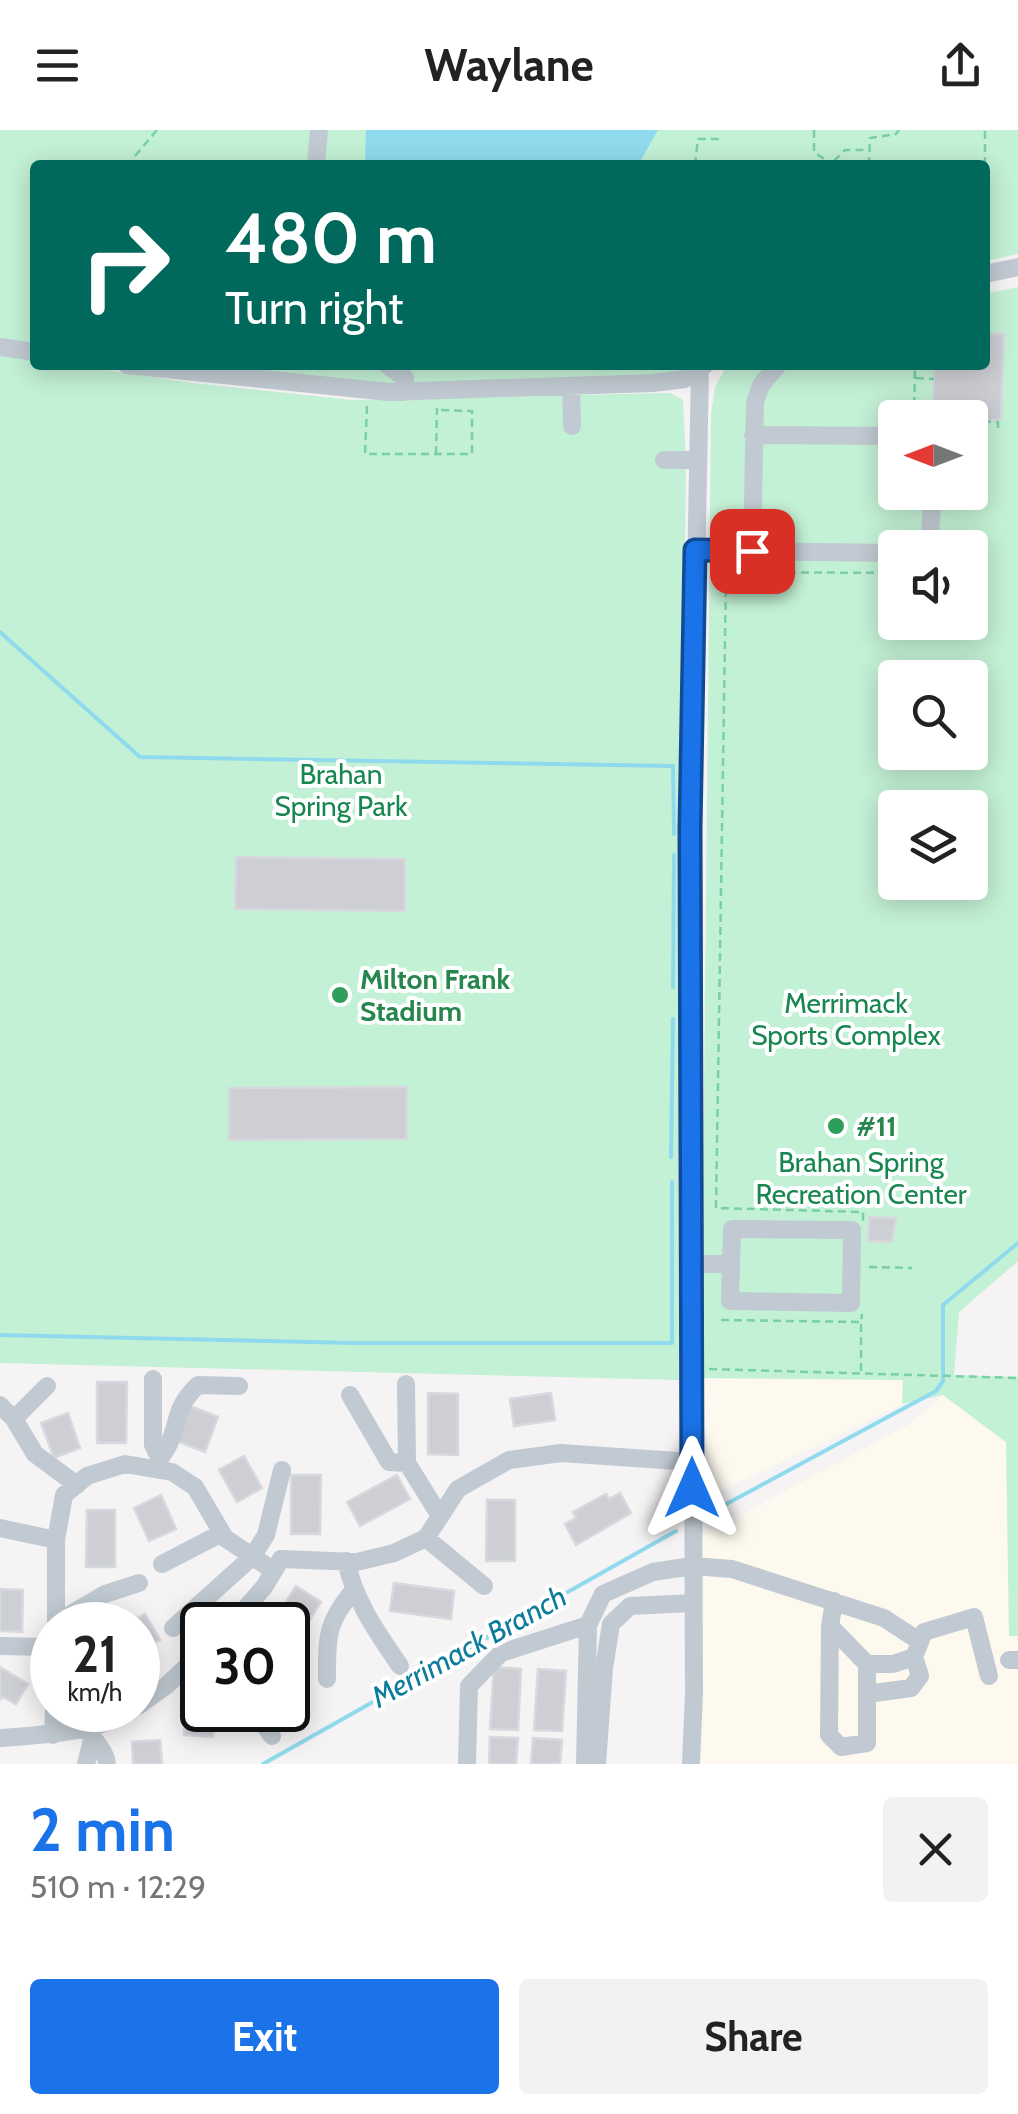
<!DOCTYPE html>
<html lang="en">
<head>
<meta charset="utf-8">
<style>
  body { margin:0; font-family:Cabin,sans-serif; background:#f2f2f2; color:#222; height:100vh; display:flex; flex-direction:column; font-size:38px; white-space:nowrap }
  * { box-sizing:border-box; margin:0 }
  p { font-size:32px; color:#767676 }
  .icon { flex:none; width:55px; height:55px; fill:none; stroke:currentColor; stroke-width:2; stroke-linecap:round; stroke-linejoin:round }
  .map { position:relative; height:1634px; overflow:hidden }
  .sheet { display:flex; flex-direction:column; background:#fff; flex:1 }
  .sheet>* { flex:none }
  .top-card { position:absolute; left:30px; top:30px; width:960px; height:210px; border-radius:10px; box-shadow:0 5px 25px #0003; background:#00695c; color:#fff; overflow:hidden }
  .needle { width:65px; rotate:270deg }
  .controls { position:absolute; left:878px; top:270px; display:grid; gap:20px }
  .controls a { display:grid; place-items:center; width:110px; height:110px; border-radius:10px; background:#fff; box-shadow:0 5px 25px #0003; font-size:50px }
  .speed { position:absolute; left:30px; top:1472px; display:flex; gap:20px; font-size:50px; font-weight:700; text-align:center }
  .speed>* { display:grid; place-content:center; width:130px; height:130px; border-radius:50%; background:#fff; box-shadow:0 5px 25px #0003; line-height:1 }
  .speed small { font-size:25px; font-weight:400 }
  .speed .limit { border:5px solid #111; border-radius:15px; background:#fff; color:#111 }
  .pin { position:absolute; display:grid; place-items:center; width:85px; height:85px; color:#fff; margin:-42px; border-radius:20px; box-shadow:0 5px 15px #0006 }
  .me { position:absolute; width:110px; margin:-55px; rotate:0deg; stroke-linejoin:round; filter:drop-shadow(0 0 8px #0008) }
  .turn { display:flex; align-items:center; gap:35px; height:210px; padding:0 30px; font-size:45px }
  .turn .icon { width:130px; height:130px; stroke-width:2.5 }
  .turn b { display:block; font-size:70px; line-height:85px }
  .round { display:grid; place-items:center; flex:none; width:105px; height:105px; border-radius:10px; background:#f2f2f2 }
  .summary { display:flex; align-items:center; justify-content:space-between; height:170px; padding:0 30px }
  h1 { font-size:60px; font-weight:700; line-height:75px; color:#1a73e8 }
  .cta { display:flex; gap:20px; margin-top:auto; padding:20px 30px }
  .cta a { flex:1; height:115px; border-radius:10px; background:#1a73e8; color:#fff; font-size:40px; font-weight:700; line-height:115px; text-align:center }
  .cta a+a { background:#f2f2f2; color:#222 }
  header { display:flex; justify-content:space-between; align-items:center; height:130px; padding:0 30px; background:#fff; font-size:45px; font-weight:700 }
  .map>svg:first-child { display:block }
</style>
</head>
<body>
<header><svg class="icon" aria-label="menu" viewBox="0 0 24 24"><path d="M4 6h16M4 12h16M4 18h16"/></svg>Waylane<svg class="icon" aria-label="share" viewBox="0 0 24 24"><path d="M12 15V3M7 8l5-5 5 5M5 13v7h14v-7"/></svg></header>
<div class="map">
<svg width="1018" height="1634" viewBox="0 0 1018 1634">
  <rect width="100%" height="100%" fill="#f5f3f3"/>
  <path fill="#fdf9ef" d="M701 1248 724 1249 904 1250 902 1274 711 1366Z
    M943 1265 1006 1313 1009 1505 1018 1506V1634H699L701 1406 908 1295Z"/>
  <path fill="#c3f1d5" fill-rule="evenodd" d="M0 0H1018V124L985 131V35H35V213L0 209Z
    M1018 157V1131L959 1182 954 1245 1018 1247V1506H1009L1006 1312 943 1265 902 1274 903 1250 701 1248 711 284 715 257 727 235H985V164ZM895 288H970V362H895ZM895 418H970V492H895ZM895 548H970V622H895ZM895 678H970V752H895Z
    M0 224 35 229V235H73L192 253 352 270 670 263 683 270 686 331 678 1038 679 1250 0 1233Z
    M178 235H693L666 248 492 255 354 254Z"/>
  <path fill="#90daee" d="M366 0H658L638 35H365Z"/>
  <g fill="none" stroke-linecap="round" stroke-linejoin="round">
    <path stroke="#90daee" stroke-width="4" d="M0 502 140 627 673 636 674 704
      M673 857 674 725
      M671 1027 673 889
      M0 1205 355 1213H672V1052
      M704 1386 936 1261 943 1251V1175L1018 1113
      M263 1634 676 1401"/>
  </g>
  <path fill="#cdcfd5" stroke="#d7d9de" stroke-width="2.5" d="M985 203 1004 204 1001 290H973L972 278H966L965 273H933L934 235H985Z
    M236 727 405 729V781L235 779Z
    M407 957V1009L229 1010V958Z
    M869 1087 896 1088 892 1112 868 1111Z
    M97 1252H127L126 1313H97Z
    M428 1263 458 1264V1325L428 1324Z
    M551 1263 555 1290 514 1296 510 1269Z
    M190 1276 218 1287 205 1322 177 1311Z
    M68 1283 80 1318 54 1328 41 1293Z
    M244 1326 262 1358 237 1372 219 1340Z
    M291 1345H321L320 1404H291Z
    M397 1345 410 1369 360 1396 347 1372Z
    M620 1363 631 1383 576 1415 565 1394 576 1388 573 1382 606 1364 609 1369Z
    M161 1365 176 1399 149 1411 134 1378Z
    M487 1370H515V1431H486Z
    M87 1380H115V1437H86Z
    M394 1453 454 1461 451 1489 390 1481Z
    M296 1456 321 1472 299 1507 288 1500V1495L274 1491Z
    M0 1459 23 1460 22 1502 0 1501Z
    M145 1484 160 1510 138 1522V1495H126Z
    M288 1533 306 1559 288 1572Z
    M0 1537 28 1554 16 1574 3 1567 0 1570Z
    M494 1537 521 1539 518 1600 490 1599Z
    M538 1539 566 1541 562 1601 534 1600Z
    M187 1569 202 1570V1580H215L213 1607 184 1605Z
    M490 1607 518 1608 516 1634H489Z
    M533 1608 562 1610 560 1634H531Z
    M160 1610 162 1634H133L132 1612Z"/>
  <g fill="none" stroke-linecap="round" stroke-linejoin="round">
    <path stroke="#7ad0a6" stroke-width="2.5" stroke-dasharray="8 5" stroke-linecap="butt" d="M814 0V22L833 35
      M135 26 157 0
      M834 31 845 20H869
      M695 35 698 9H720
      M869 35 870 8 896 4 899 0
      M985 35V0
      M916 248 934 249
      M367 276 365 324H472V281L437 280
      M914 288 915 235
      M970 291 998 292V300
      M436 324 437 278
      M736 442 895 443
      M970 444H972
      M726 446 716 1078 863 1082V1091
      M869 1137 912 1138
      M721 1190 861 1192 862 1184
      M709 1239 1018 1248
      M861 1241V1194"/>
    <path stroke="#c1cad2" stroke-width="18" d="M316 35 319 0
      M985 144 1018 137
      M0 217 35 222
      M127 235 388 262 653 253 685 249 705 235
      M387 235 405 248 404 262
      M571 257 572 296
      M753 305 895 306
      M664 330H697
      M929 418 933 362
      M695 420 752 421 755 272 761 255 778 235
      M752 421 895 423
      M692 1134H731L730 1171 851 1173 852 1100 732 1099 731 1134
      M153 1249V1315L159 1327
      M350 1265 389 1332 407 1333 406 1254
      M0 1275 14 1289 35 1324 77 1355
      M14 1289 47 1256
      M407 1333 440 1386
      M158 1339C159 1327 163 1325 168 1316 180 1290 174 1278 198 1255L239 1256
      M0 1398 56 1410
      M426 1408 484 1456
      M346 1431C355 1472 377 1502 400 1536
      M162 1434 222 1403
      M56 1493 105 1464 139 1453
      M56 1495V1410L64 1365 87 1346 125 1334 172 1342 195 1357 225 1408 274 1441
      M231 1495 264 1457 281 1429 357 1432 394 1423 426 1408 458 1359 509 1330 561 1323 692 1332
      M588 1495 603 1464 653 1442 692 1436 732 1439 884 1488 919 1511
      M830 1496 867 1534V1613L841 1617 829 1605 830 1496 834 1471
      M173 1498 252 1427 266 1405 282 1340
      M0 1516 52 1517
      M1009 1530H1018
      M867 1534H893L914 1527
      M327 1549C327 1508 326 1493 353 1461
      M867 1564 911 1558 920 1546 914 1527 924 1502 974 1487 989 1546
      M138 1576 167 1555 202 1522
      M253 1580 272 1606
      M87 1596C92 1610 106 1620 107 1634
      M53 1605 54 1580
      M0 1608C40 1605 98 1603 131 1580
      M86 1634 92 1610
      M467 1634 469 1556 501 1523 588 1495 585 1634
      M597 1634 604 1538 611 1494 630 1476 693 1473
      M691 1634 694 1563 691 698 700 241"/>
  </g>
  <g fill="none" stroke-linecap="round" stroke-linejoin="round">
    <defs>
      <path id="route" d="M692 1358 690 698 695 420 752 421"/>
    </defs>
    <use href="#route" stroke="#114b97" stroke-width="25"/>
    <use href="#route" stroke="#1a73e8" stroke-width="18"/>
  </g>
  <g fill="#2e9e5b" stroke="#fff" stroke-width="4">
    <circle cx="340" cy="865" r="10"/>
    <circle cx="836" cy="996" r="10"/>
  </g>
  <g text-anchor="middle" stroke-width="8" stroke-linejoin="round" paint-order="stroke">
    <g font-size="28" fill="#17864f" stroke="#fff">
      <text x="341" y="654">Brahan<tspan x="341" dy="32">Spring Park</tspan></text>
      <text x="846" y="883">Merrimack<tspan x="846" dy="32">Sports Complex</tspan></text>
      <text x="861" y="1042">Brahan Spring<tspan x="861" dy="32">Recreation Center</tspan></text>
    </g>
    <g font-size="28" font-weight="bold" fill="#27864d" stroke="#fff" text-anchor="start">
      <text x="360" y="859">Milton Frank<tspan x="360" dy="32">Stadium</tspan></text>
      <text x="856" y="1006">#11</text>
    </g>
    <g font-size="30" font-style="italic" fill="#0c7c9b" stroke="#fff">
      <text transform="translate(469 1517) rotate(-29)" y="10">Merrimack Branch</text>
    </g>
  </g>
</svg>
<div class="controls">
<a><svg class="needle" viewBox="-14 -14 28 28"><path d="M0-13l5 13h-10z" fill="#e53935"/><path d="M0 13l5-13h-10z" fill="#767676"/></svg></a>
<a><svg class="icon" aria-label="sound" viewBox="0 0 24 24"><path d="M4 9h4l5-4v14l-5-4H4zM17 9q2 3 0 6"/></svg></a>
<a><svg class="icon" aria-label="search" viewBox="0 0 24 24"><circle cx="10" cy="10" r="6"/><path d="M15 15l6 6"/></svg></a>
<a><svg class="icon" aria-label="layers" viewBox="0 0 24 24"><path d="M12 4l9 5-9 5-9-5zM3 14l9 5 9-5"/></svg></a>
</div>
<div class="speed"><div>21<small>km/h</small></div><div class="limit">30</div></div>
<div class="pin" style="left:752px;top:421px;background:#d93025"><svg class="icon" aria-label="arrive" viewBox="0 0 24 24"><path d="M6 21V4h12l-3 4 3 4H6"/></svg></div>
<svg class="me" style="left:692px;top:1358px" viewBox="-20 -20 40 40"><path d="M0-17L14 15 0 8-14 15z" fill="#1a73e8" stroke="#fff" stroke-width="4"/></svg>
<div class="top-card">
<div class="turn"><svg class="icon" aria-label="right" viewBox="0 0 24 24"><path d="M7 20v-9h11M14 6l5 5-5 5"/></svg><div><b>480 m</b>Turn right</div></div>
</div>
</div>
<section class="sheet">
<div class="summary"><div><h1>2 min</h1><p>510 m · 12:29</p></div><a class="round"><svg class="icon" aria-label="close" viewBox="0 0 24 24"><path d="M6 6l12 12M18 6L6 18"/></svg></a></div>
<div class="cta"><a>Exit</a><a>Share</a></div>
</section>
</body>
</html>
